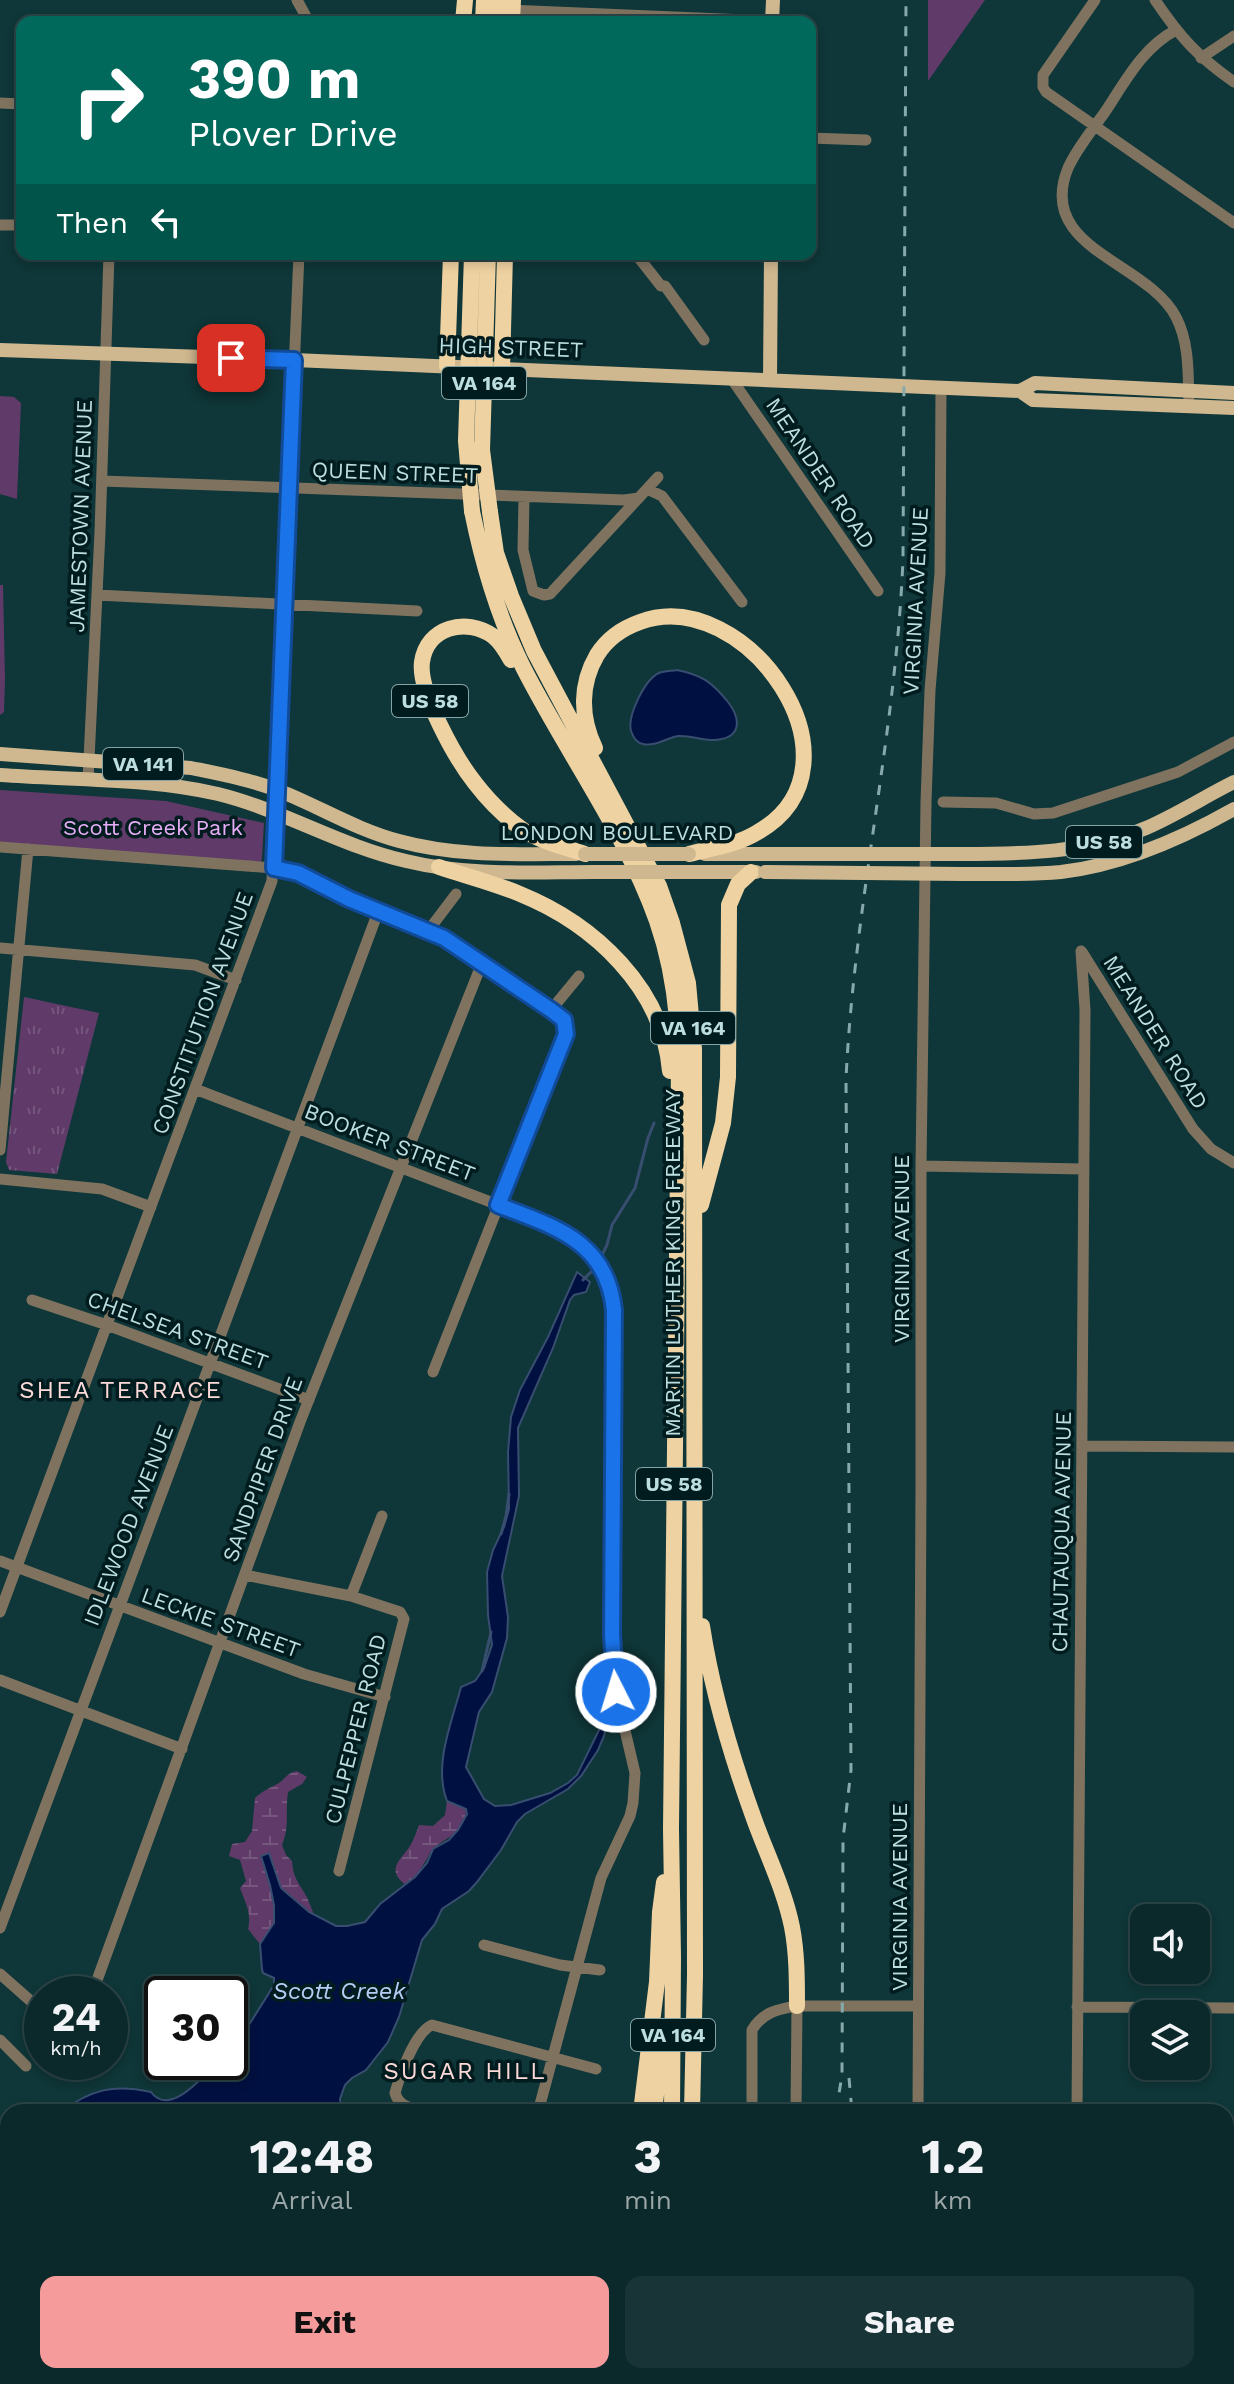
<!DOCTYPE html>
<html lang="en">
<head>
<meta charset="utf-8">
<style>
  body { margin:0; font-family:"Work Sans",sans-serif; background:#193436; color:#f1f3f6; height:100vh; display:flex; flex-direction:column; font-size:30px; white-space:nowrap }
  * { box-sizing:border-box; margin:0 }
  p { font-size:26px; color:#9aa6a8 }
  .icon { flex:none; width:44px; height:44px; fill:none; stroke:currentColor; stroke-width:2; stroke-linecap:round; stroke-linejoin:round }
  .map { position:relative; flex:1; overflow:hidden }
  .drawer { position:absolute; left:0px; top:2104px; width:1234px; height:280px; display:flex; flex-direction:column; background:#0b282a; border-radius:24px 24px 0 0; box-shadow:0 4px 12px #0003,0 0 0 2px #2b4447 }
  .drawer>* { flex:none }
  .banner { position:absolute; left:16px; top:16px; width:800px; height:244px; border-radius:16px; box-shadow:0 4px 12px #0003,0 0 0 2px #2b4447; background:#00695c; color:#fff; overflow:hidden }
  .tools { position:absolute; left:1130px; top:1904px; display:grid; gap:16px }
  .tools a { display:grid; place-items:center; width:80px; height:80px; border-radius:16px; background:#0b282a; box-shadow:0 4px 12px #0003,0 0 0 2px #2b4447; font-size:40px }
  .speed { position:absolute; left:24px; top:1976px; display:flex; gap:16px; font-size:40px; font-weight:700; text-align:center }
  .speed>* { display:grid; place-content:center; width:104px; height:104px; border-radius:50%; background:#0b282a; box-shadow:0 4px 12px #0003,0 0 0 2px #2b4447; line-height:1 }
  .speed small { font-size:20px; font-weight:400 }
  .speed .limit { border:4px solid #111; border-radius:12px; background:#fff; color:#111 }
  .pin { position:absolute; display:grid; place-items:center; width:68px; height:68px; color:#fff; margin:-34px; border-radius:16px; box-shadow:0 4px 12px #0006 }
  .me { position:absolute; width:88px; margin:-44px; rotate:355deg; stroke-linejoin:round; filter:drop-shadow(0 0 6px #0008) }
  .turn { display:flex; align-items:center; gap:28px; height:168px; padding:0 40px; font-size:36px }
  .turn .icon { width:104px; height:104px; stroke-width:2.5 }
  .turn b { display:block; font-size:56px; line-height:68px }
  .then { display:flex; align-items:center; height:76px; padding:0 40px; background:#0003; gap:16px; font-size:30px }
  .eta { display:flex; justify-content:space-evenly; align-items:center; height:136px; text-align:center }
  .eta b { font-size:48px; font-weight:700; line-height:56px }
  .button { display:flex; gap:16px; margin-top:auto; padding:16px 40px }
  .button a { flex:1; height:92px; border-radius:16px; background:#f59b9b; color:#111; font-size:32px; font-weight:700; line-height:92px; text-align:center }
  .button a+a { background:#193436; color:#f1f3f6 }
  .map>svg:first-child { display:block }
</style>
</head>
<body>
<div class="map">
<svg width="1234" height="2384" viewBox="0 0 1234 2384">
  <defs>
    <pattern id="grass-tufts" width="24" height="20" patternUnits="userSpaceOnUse" patternTransform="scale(2)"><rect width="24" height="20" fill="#603b69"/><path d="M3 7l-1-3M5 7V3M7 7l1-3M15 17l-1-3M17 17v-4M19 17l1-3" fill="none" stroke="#75577e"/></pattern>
    <pattern id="wetland-marsh" width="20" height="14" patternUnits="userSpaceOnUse" patternTransform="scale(2)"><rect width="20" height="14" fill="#603b69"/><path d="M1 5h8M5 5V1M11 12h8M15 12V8" fill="none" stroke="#75577e"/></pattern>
  </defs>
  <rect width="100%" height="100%" fill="#0f3638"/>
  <path fill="url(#grass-tufts)" d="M24 997 99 1013 57 1174 9 1170 6 1162Z"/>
  <path fill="url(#wetland-marsh)" d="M297 1771 307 1777 302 1784 288 1792C285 1812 290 1826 282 1845L286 1855 292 1861C293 1877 298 1882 305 1894 309 1900 311 1908 314 1915L281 1888 269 1853 261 1856C268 1874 278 1901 274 1922 272 1929 264 1938 260 1944L248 1929C252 1913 245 1902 240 1888L246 1881 240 1860 229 1856 232 1844 245 1842 252 1831 255 1798C262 1791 270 1788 279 1783 286 1778 287 1773 297 1771Z
    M447 1801 466 1808C466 1837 439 1838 430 1853 423 1866 417 1875 407 1886 387 1871 397 1863 408 1849 413 1842 416 1833 419 1825L433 1826 445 1815Z"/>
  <path fill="#603b69" d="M928 0H985L928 81Z
    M0 396 14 397 21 403 17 499 0 494Z
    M0 585H3L5 680 4 712 0 715Z
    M0 790 166 801 264 823 262 857 261 863 0 842Z"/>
  <path fill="#001040" stroke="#384e70" stroke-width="2" d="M677 670C702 675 712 682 728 702 741 719 742 738 715 740 703 741 691 735 678 736 667 738 654 747 643 744 637 743 633 737 631 731 627 716 645 679 659 673 664 671 672 671 677 670Z
    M577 1272 590 1282 586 1292 574 1295 570 1300 553 1348 518 1428 519 1496 502 1576 508 1617 507 1638 492 1692 479 1712 466 1767 484 1799 495 1806 511 1805 550 1793 568 1783 577 1775 601 1726V1709L604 1706 610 1712 604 1736 598 1750 581 1776 568 1789 525 1814 517 1822 501 1850 477 1882 469 1891 442 1909 435 1924 422 1940 399 2017 388 2042 366 2070 352 2078 345 2085 340 2099 341 2112H61C91 2089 114 2084 151 2092 170 2118 204 2075 218 2062H230V2051L237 2044 274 1985V1978L263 1973 262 1969 260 1944 274 1923V1905L270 1885 261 1856 269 1853 281 1888 309 1912 336 1926H347L365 1922 380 1904 415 1877 427 1863 433 1849 449 1840 458 1830 467 1814 466 1809 447 1801C433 1765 452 1722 461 1687L475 1681 484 1668 492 1645 488 1615 487 1572 493 1550 504 1527 509 1509 508 1452 511 1417 520 1390 548 1337Z
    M2 2123H8V2308L0 2320V2124Z"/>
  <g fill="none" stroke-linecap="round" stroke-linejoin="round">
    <path stroke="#384e70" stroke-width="3" d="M602 1255 607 1245 612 1225 635 1188 648 1138 654 1123
      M583 1280 594 1269
      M501 1534 506 1516 509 1494
      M482 1671 491 1632"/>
    <path stroke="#7f7360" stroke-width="11" d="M297 0 309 22
      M1095 0 1043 75V87L1046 92 1234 223
      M1155 0C1180 37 1197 56 1234 82
      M508 10 772 21
      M1176 30C1143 47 1125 82 1105 112 1093 129 1077 148 1068 168 1035 249 1147 261 1176 317 1190 344 1188 376 1189 406
      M1201 58 1234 36
      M0 103 22 104
      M810 138 866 140
      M0 225H22
      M636 254 661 286H665L704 340
      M714 254 771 257
      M731 378 878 591
      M102 481 624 500 639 498
      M647 489 662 496 742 602
      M524 497 523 550 533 591 544 595 550 594 658 477
      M97 595 417 611
      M88 780 100 532 109 254
      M943 802 996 803 1034 814 1053 813 1178 772 1234 742
      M0 847 274 868 298 873 349 899 444 938 562 1018 566 1027V1034L433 1372
      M428 931 456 894
      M0 948 195 965 236 980
      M1082 952 1193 1129 1211 1149 1234 1163
      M551 1010 579 976
      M195 1089 538 1220C583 1242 608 1257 614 1310L612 1635 616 1692 635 1773 633 1803 630 1816 601 1878 538 2112
      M0 1150 28 849
      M921 1166 1083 1169
      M0 1179 102 1189 151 1207
      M32 1300 107 1325 309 1400
      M1082 1446 1234 1447
      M0 1561 304 1674 385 1697
      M245 1575 351 1596 400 1612 404 1619 339 1871
      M351 1596 382 1516
      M0 1612 272 881 299 254
      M0 1680 182 1749
      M0 1928 378 912
      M484 1945 560 1965 600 1970
      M0 1974 42 2011
      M92 1994 300 1422 482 963
      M1077 2007 1234 2008
      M0 2040 26 2066
      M426 2112C414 2108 399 2108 395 2093 400 2075 415 2032 432 2025L596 2069
      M752 2112V2030C763 2012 778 2009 797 2006H918
      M796 2112 797 2006
      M918 2112 921 1486V1166L926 802 930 690 940 573 941 387
      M1077 2112 1085 1010 1081 951
      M1226 2290H1234
      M301 2384 331 2376
      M551 2384 574 2376
      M796 2384V2376
      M917 2384V2376
      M1075 2384V2376"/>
    <path stroke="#cfb78f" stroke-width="14" d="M772 22 773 0
      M0 350 294 360 1020 391 1035 383 1234 393
      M770 380 771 254
      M1020 391 1033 400 1234 408
      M0 754 191 768C220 774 252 780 280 791 320 807 357 830 399 841 457 857 517 854 576 854
      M0 775C71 780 148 778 218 794 283 810 340 846 406 861 467 876 531 872 594 872
      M705 854H765
      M962 854C1025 854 1087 853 1146 828 1176 815 1204 797 1234 782
      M696 872H756
      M962 874C995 874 1028 875 1061 872 1122 865 1181 839 1234 809"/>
    <path stroke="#efd2a1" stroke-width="16" d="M447 366 451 254
      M502 369 505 254
      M472 511C483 566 498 617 523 667 566 752 625 831 657 921 673 967 679 1017 679 1066L671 1829 673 1957 672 2112
      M490 512 496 553 511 596 534 651 659 886 672 923 688 983 694 1049 695 1975 692 2112
      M511 660C506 651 501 642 493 636 466 617 427 627 422 662 418 692 456 759 475 783 488 800 505 817 523 830 542 842 564 847 585 854
      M595 748C580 717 580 684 597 655 607 639 623 628 640 622 745 583 874 765 758 832 737 845 713 848 689 854
      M439 867C466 876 494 883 520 894 594 924 663 988 670 1071
      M701 1205 723 1123 728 1077 729 905 738 884 751 872
      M702 1626C712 1691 731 1755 753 1816 766 1853 784 1888 792 1927 797 1953 797 1980 797 2006
      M641 2112 657 1982 660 1912 664 1882
      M654 2112 664 2026
      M605 2384 606 2376
      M620 2384 621 2376
      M642 2384 643 2376
      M661 2384 663 2376
      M706 2384V2376"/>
    <path stroke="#86aaab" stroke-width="3" stroke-dasharray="10 10" stroke-linecap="butt" d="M849 2078 852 2112
      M836 2112 842 2075 843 1839 851 1770 846 1079C854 905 896 734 903 559L906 0
      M858 2376 859 2384
      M355 2384 383 2376"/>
    <path stroke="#cfb78f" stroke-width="14" d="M585 854H689
      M765 854H962
      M594 872H696
      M765 872 962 874"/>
    <path stroke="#efd2a1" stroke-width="16" d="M463 22 465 0
      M483 22 484 0
      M497 22 498 0
      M512 22 513 0
      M488 254 482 450 490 512
      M472 511 466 441 472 254"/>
  </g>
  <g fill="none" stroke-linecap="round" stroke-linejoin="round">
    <defs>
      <path id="route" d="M231 358 294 360 274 868 298 873 349 899 444 938 551 1010 564 1020 566 1034 498 1205C555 1227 607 1241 614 1310L612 1635 616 1692"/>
    </defs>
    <use href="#route" stroke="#114b97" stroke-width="20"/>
    <use href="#route" stroke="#1a73e8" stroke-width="14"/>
  </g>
  <g text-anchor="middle" stroke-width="7" stroke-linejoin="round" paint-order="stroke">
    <g fill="#001c1e" stroke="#84a4a5" stroke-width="2">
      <rect x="442" y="367" width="84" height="32" rx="6"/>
      <rect x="392" y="685" width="76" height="32" rx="6"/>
      <rect x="103" y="748" width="80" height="32" rx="6"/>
      <rect x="1066" y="826" width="76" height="32" rx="6"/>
      <rect x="651" y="1012" width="84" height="32" rx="6"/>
      <rect x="636" y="1468" width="76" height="32" rx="6"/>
      <rect x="631" y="2019" width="84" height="32" rx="6"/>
    </g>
    <g font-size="20" font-weight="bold" fill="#bcdedf">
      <text x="484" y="390">VA 164</text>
      <text x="430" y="708">US 58</text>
      <text x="143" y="771">VA 141</text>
      <text x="1104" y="849">US 58</text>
      <text x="693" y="1035">VA 164</text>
      <text x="674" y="1491">US 58</text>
      <text x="673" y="2042">VA 164</text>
    </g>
    <g font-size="22" fill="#bcdedf" stroke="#001c1e">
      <text transform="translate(511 347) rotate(2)" y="8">HIGH STREET</text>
      <text transform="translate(395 472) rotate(2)" y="8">QUEEN STREET</text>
      <text transform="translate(821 473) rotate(56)" y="8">MEANDER ROAD</text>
      <text transform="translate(80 516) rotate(-88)" y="8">JAMESTOWN AVENUE</text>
      <text transform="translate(915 601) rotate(-87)" y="8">VIRGINIA AVENUE</text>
      <text x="617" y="840">LONDON BOULEVARD</text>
      <text transform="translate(202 1013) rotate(-70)" y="8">CONSTITUTION AVENUE</text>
      <text transform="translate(1156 1032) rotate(58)" y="8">MEANDER ROAD</text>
      <text transform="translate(390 1142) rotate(21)" y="8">BOOKER STREET</text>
      <text transform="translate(901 1249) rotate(-90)" y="8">VIRGINIA AVENUE</text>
      <text transform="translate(672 1263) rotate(-90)" y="8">MARTIN LUTHER KING FREEWAY</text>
      <text transform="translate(178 1330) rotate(20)" y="8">CHELSEA STREET</text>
      <text transform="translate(262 1469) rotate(-70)" y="8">SANDPIPER DRIVE</text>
      <text transform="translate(128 1525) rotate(-69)" y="8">IDLEWOOD AVENUE</text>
      <text transform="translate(1061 1532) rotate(-89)" y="8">CHAUTAUQUA AVENUE</text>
      <text transform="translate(221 1622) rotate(20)" y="8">LECKIE STREET</text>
      <text transform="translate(355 1729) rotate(-76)" y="8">CULPEPPER ROAD</text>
      <text transform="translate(899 1897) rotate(-90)" y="8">VIRGINIA AVENUE</text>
    </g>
    <g font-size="22" fill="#e9acf6" stroke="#001c1e">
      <text x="153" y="835">Scott Creek Park</text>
    </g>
    <g font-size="24" letter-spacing="2" fill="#fdd9d8" stroke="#001c1e">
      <text x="121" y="1398">SHEA TERRACE</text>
      <text x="465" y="2079">SUGAR HILL</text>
    </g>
    <g font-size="24" font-style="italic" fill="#b5cdf3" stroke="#001c1e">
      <text x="339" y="1999">Scott Creek</text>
    </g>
  </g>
</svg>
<div class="tools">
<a><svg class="icon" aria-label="sound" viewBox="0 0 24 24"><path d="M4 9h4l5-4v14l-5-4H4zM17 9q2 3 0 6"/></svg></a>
<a><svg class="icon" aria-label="layers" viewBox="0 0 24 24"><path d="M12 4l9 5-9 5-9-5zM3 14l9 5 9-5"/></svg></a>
</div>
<div class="speed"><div>24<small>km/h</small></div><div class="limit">30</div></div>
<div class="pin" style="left:231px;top:358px;background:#d93025"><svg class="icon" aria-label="arrive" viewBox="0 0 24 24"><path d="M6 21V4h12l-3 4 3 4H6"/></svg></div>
<svg class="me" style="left:616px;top:1692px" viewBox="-20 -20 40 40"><circle r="17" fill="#1a73e8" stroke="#fff" stroke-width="3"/><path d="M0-11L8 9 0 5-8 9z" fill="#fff"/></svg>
<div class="banner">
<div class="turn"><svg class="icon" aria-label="right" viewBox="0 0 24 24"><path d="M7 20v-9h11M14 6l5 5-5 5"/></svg><div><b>390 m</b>Plover Drive</div></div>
<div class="then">Then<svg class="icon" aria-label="left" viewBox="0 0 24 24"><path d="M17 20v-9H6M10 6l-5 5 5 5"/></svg></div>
</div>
<section class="drawer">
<div class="eta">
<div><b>12:48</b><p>Arrival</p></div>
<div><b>3</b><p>min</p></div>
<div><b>1.2</b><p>km</p></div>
</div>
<div class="button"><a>Exit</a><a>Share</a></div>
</section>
</div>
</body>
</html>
